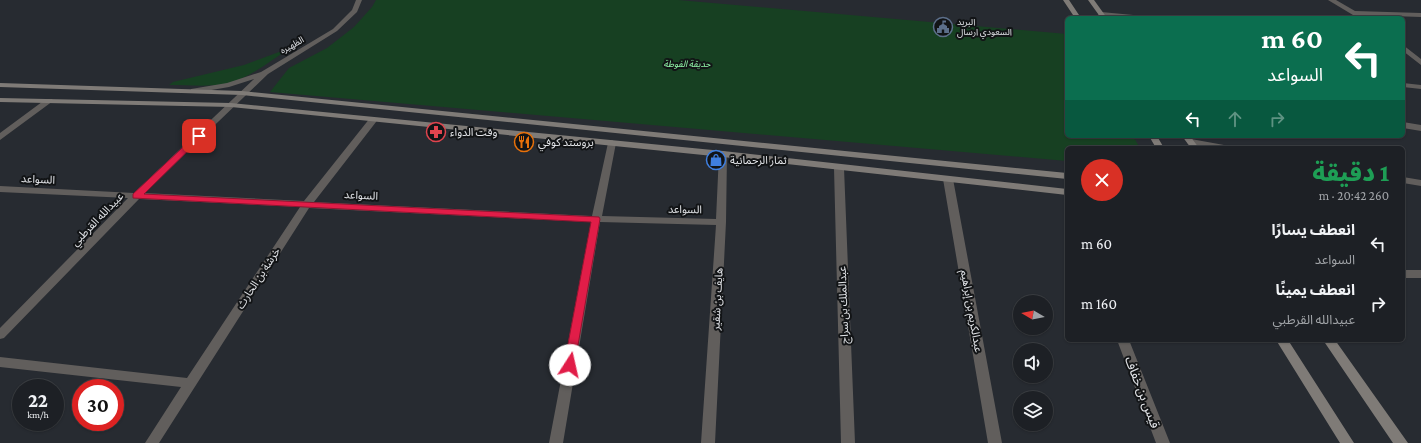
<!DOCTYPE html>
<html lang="ar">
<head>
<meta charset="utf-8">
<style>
  body { margin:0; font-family:"Crimson Pro","Noto Sans Arabic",serif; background:#25282d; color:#f1f3f6; direction:rtl; height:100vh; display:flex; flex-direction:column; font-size:15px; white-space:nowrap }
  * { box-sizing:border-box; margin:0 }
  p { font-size:13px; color:#a0a3a7 }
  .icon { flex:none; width:22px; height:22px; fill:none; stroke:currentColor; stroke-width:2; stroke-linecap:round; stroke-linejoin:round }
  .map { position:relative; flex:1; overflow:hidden; direction:ltr }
  .details { position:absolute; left:1065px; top:146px; width:340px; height:196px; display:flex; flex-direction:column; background:#1d2025; border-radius:6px; box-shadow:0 1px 3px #0004,0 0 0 1px #3b3e42; direction:rtl }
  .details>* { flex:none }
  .guide { position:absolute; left:1065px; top:16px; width:340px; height:122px; border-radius:6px; box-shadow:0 1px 3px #0004,0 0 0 1px #3b3e42; direction:rtl; background:#0b6e4f; color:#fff; overflow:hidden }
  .needle { width:26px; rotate:280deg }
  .tools { position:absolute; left:1013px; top:295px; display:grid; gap:8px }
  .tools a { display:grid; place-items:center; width:40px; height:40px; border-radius:50%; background:#1d2025; box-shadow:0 1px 3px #0004,0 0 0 1px #3b3e42; font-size:20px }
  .speed { position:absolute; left:12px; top:379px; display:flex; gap:8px; font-size:20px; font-weight:700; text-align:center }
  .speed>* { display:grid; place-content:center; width:52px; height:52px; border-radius:50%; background:#1d2025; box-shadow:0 1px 3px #0004,0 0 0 1px #3b3e42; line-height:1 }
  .speed small { font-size:10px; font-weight:400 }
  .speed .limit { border:6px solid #d22; background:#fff; color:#111 }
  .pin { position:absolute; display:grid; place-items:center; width:34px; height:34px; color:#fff; margin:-17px; border-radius:8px; box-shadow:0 2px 6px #0006 }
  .me { position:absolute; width:44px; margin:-22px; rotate:10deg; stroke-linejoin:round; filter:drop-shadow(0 0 3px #0008) }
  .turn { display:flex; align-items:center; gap:14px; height:84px; padding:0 16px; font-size:18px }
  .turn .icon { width:52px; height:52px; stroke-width:2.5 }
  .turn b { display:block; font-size:28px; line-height:34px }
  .lanes { display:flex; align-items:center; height:38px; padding:0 16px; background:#0003; justify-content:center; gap:20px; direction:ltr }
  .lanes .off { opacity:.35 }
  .round { display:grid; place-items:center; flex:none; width:42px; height:42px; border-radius:21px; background:#25282d }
  .headline { display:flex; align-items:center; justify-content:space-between; height:68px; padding:0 16px }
  h1 { font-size:24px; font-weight:800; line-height:30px; color:#1e9e55 }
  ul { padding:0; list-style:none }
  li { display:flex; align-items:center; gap:12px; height:60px; padding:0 16px }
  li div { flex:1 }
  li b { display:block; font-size:15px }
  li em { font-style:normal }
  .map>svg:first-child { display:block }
</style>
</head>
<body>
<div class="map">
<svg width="1421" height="443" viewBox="0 0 1421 443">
  <rect width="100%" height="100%" fill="#272b31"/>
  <path fill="#174022" d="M376 0H678L1067 34V136H1133L1140 148H1067V161L270 92 289 68 327 48 354 27 372 7Z
    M290 48C270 61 249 79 225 84 208 87 187 85 169 85L173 82 244 65Z"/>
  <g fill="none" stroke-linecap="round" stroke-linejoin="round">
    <path fill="#615e5c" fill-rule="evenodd" d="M356 0H362L357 12 337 31 268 74 144 193 304 201 370 118 373 117 377 120 376 122 314 202 592 216 608 143 612 140 616 143 602 216 716 219 719 154 723 151 726 152 727 154 726 222 715 443H701L716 225 600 222 563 443H549L591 222 309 208 159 443H145L181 387 0 367V357L187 378 300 207 139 199 4 338 0 339V328L128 198 0 192V186L134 193 254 79 229 87 194 93H191V89L227 83 261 72 333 29 352 10Z
      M1328 0H1336L1355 11 1421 13V17L1363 15 1364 18H1358Z
      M1101 12 1144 16 1147 18H1123L1099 15 1098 14Z
      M1403 45 1421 59V65L1403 51Z
      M1403 83 1421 85V89L1403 87Z
      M46 99H52L53 101 0 140V133Z
      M1403 122 1421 125V131L1403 128Z
      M1191 139 1224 145 1228 148H1210L1188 144 1187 142Z
      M839 165 844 168 855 443H841L834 168Z
      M948 176 953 179 1002 443H988L943 179Z
      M1403 177 1421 180V186L1403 183Z
      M1403 270H1421V278H1403Z
      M1117 340H1129L1170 443H1156Z"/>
    <path fill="#7f7b77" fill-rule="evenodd" d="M1063 0H1069L1081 18H1075Z
      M1088 0H1094L1107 18H1101Z
      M0 83 242 91 1067 173V179L242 95 0 87Z
      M0 98 231 103 723 151 1067 189V195L723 157 231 107 0 102Z
      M1149 136H1157L1164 148H1156Z
      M1182 136H1190L1199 148H1191Z
      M1276 340H1288L1354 443H1340Z
      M1323 340H1335L1408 443H1393Z"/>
  </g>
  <path fill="#e11d48" stroke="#92132f" d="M197 134 203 136 144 194 599 217 600 219 574 368H566L564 365 591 222 133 198V194Z"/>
  <defs>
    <symbol id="civic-ring" viewBox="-11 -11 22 22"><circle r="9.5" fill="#121416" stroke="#5c6f8a" stroke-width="1.5"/><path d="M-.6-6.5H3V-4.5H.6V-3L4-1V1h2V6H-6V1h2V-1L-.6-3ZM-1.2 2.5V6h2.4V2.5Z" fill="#5c6f8a"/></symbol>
    <symbol id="pharmacy-ring" viewBox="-11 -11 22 22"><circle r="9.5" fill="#121416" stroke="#e0444e" stroke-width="1.5"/><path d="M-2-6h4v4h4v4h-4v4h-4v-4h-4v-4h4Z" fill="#e0444e"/></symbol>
    <symbol id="restaurant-ring" viewBox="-11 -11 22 22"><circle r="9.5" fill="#121416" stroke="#e8710a" stroke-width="1.5"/><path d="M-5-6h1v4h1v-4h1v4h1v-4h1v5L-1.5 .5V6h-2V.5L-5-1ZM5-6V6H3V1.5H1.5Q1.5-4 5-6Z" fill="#e8710a"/></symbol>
    <symbol id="shop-ring" viewBox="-11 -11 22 22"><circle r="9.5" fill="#121416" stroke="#3f7fe0" stroke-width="1.5"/><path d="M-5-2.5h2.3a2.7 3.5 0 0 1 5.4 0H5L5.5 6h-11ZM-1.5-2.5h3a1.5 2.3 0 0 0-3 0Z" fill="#3f7fe0"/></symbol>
  </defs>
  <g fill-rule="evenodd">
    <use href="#civic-ring" x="932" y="16" width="22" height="22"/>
    <use href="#pharmacy-ring" x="425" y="121" width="22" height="22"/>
    <use href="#restaurant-ring" x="513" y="131" width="22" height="22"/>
    <use href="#shop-ring" x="705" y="149" width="22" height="22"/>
  </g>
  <g text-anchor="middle" stroke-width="4" stroke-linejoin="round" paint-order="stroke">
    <g font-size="9" fill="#e3e5e9" stroke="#121416" text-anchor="start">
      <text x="957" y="25">البريد<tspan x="957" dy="10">السعودي ارسال</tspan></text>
    </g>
    <g font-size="9" fill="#e3e5e9" stroke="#121416">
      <text transform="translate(292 45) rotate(-29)" y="3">الظهيره</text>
    </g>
    <g font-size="9" font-style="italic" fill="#92f8aa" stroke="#121416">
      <text x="687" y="67">حديقة الفوطة</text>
    </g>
    <g font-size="11" fill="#e3e5e9" stroke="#121416" text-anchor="start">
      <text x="450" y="136">وقت الدواء</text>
      <text x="538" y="146">بروستد كوفي</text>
      <text x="730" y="164">ثمار الرحمانية</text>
    </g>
    <g font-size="11" fill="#e3e5e9" stroke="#121416">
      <text transform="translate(38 179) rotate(3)" y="4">السواعد</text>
      <text transform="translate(361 195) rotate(3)" y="4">السواعد</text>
      <text transform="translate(685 209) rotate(1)" y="4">السواعد</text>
      <text transform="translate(97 219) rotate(-46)" y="4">عبيدالله القرطبي</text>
      <text transform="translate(258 278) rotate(-57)" y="4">خرشة بن الحارث</text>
      <text transform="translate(717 299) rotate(-87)" y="4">هايف بن شقير</text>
      <text transform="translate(843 305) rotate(-92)" y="4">عبدالملك بن سراج</text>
      <text transform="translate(972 311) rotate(80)" y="4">عبدالكريم بن إبراهيم</text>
    </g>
    <g font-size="13" fill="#e3e5e9" stroke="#121416">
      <text transform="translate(1143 392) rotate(69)" y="5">قيس بن خفاف</text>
    </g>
  </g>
</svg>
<div class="tools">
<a><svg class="needle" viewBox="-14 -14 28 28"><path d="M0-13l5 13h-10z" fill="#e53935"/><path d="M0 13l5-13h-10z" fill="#a0a3a7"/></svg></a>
<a><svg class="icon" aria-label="sound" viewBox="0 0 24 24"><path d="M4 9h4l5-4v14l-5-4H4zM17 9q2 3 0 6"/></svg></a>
<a><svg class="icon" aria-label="layers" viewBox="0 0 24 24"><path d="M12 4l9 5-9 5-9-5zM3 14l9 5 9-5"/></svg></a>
</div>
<div class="speed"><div>22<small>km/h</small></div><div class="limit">30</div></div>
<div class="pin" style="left:199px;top:136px;background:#d93025"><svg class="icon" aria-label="arrive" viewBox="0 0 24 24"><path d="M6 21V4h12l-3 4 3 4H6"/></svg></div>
<svg class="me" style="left:570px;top:365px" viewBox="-20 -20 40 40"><circle r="19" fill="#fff"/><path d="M0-13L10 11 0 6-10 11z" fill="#e11d48"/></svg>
<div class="guide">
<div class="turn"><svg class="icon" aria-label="left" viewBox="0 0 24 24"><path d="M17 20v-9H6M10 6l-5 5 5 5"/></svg><div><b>60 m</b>السواعد</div></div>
<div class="lanes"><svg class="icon" aria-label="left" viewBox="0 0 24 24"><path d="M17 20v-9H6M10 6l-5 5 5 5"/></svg><svg class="icon off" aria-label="ahead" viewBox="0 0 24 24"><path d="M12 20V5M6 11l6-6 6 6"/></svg><svg class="icon off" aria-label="right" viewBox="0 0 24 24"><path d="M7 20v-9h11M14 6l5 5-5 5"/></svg></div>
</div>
<section class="details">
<div class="headline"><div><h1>1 دقيقة</h1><p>260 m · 20:42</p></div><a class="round" style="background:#d93025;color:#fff"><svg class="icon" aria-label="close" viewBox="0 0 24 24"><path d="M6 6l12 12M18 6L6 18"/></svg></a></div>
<ul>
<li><svg class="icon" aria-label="left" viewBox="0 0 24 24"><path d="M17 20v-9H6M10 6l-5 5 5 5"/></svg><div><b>انعطف يسارًا</b><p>السواعد</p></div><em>60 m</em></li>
<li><svg class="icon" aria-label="right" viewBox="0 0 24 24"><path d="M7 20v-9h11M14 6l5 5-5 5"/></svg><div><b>انعطف يمينًا</b><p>عبيدالله القرطبي</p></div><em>160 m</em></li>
</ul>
</section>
</div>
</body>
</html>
